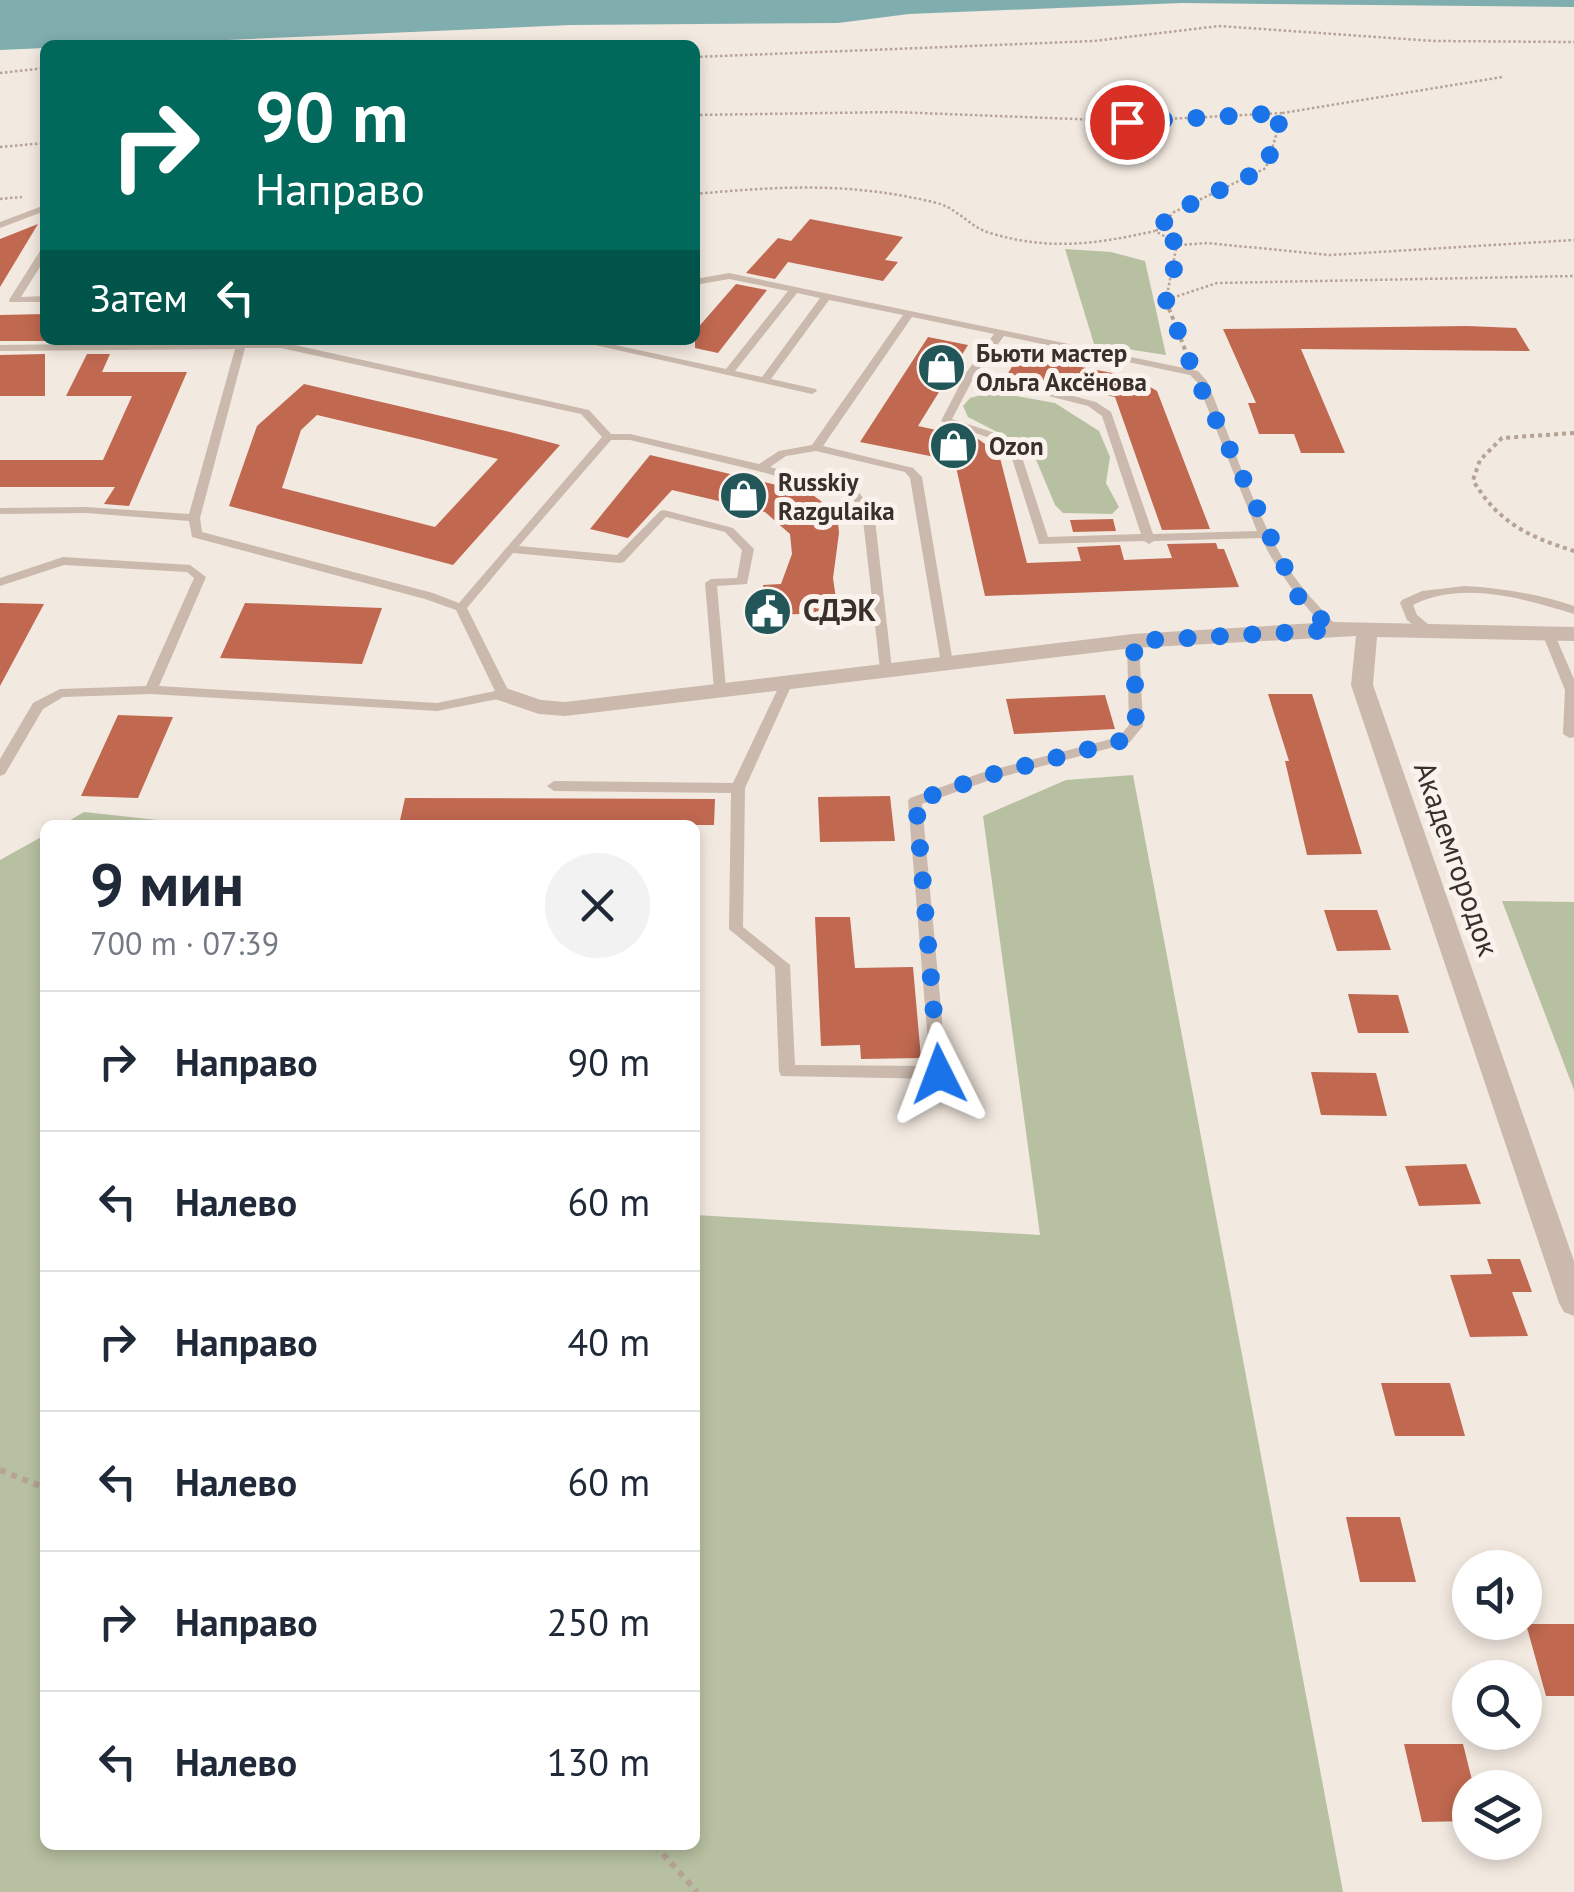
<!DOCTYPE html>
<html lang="ru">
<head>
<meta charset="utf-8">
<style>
  body { margin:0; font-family:"PT Sans",sans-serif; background:#f2f2f3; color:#1f2937; height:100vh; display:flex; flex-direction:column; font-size:38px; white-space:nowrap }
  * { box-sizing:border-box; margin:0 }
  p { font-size:32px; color:#747a83 }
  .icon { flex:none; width:55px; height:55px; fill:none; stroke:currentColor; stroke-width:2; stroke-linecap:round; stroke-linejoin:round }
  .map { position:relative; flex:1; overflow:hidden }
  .details { position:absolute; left:40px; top:820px; width:660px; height:1030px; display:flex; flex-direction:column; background:#fff; border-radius:15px; box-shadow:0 5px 15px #0003 }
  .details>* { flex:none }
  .top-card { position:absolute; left:40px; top:40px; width:660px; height:305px; border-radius:15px; box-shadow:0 5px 15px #0003; background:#00695c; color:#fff; overflow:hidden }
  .buttons { position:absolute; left:1452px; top:1550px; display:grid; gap:20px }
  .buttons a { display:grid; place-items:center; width:90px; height:90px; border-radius:50%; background:#fff; box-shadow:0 5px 15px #0003; font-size:50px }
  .pin { position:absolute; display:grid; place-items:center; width:85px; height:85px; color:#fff; margin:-42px; border:5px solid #fff; border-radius:50%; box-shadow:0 2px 10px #0007 }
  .me { position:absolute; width:110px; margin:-55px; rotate:357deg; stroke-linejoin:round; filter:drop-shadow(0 0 8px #0008) }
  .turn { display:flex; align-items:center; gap:35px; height:210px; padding:0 50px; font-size:45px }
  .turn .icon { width:130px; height:130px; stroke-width:2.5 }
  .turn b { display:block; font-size:70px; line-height:85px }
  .then { display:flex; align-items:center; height:95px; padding:0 50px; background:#0003; gap:20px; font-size:38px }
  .round { display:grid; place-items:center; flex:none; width:105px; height:105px; border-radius:52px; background:#f2f2f3 }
  .overview { display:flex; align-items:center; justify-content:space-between; height:170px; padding:0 50px }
  h1 { font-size:60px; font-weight:800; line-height:75px }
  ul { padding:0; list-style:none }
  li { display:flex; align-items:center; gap:30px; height:140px; padding:0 50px; border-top:2px solid #e0e1e3 }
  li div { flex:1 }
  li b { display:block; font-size:38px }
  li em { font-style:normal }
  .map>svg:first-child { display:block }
</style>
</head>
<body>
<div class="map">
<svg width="1574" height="1892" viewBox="0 0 1574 1892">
  <rect width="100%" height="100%" fill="#f2e9e0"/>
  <path fill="#b7c1a1" d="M1065 249 1111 252 1145 261 1166 355 1094 344Z
    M993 392 1055 403 1099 431 1110 457 1106 483 1119 507 1112 514 1063 513 1055 505 1032 450 968 417 963 406 970 398Z
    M1133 775 1343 1892H0V860L45 835V1845H695V1215L1040 1235 983 816 1066 780Z
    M84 812 204 825H62Z
    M1502 901 1574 902V1090Z"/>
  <path fill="#80adae" d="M0 0H1574V7L1181 3 909 14 838 23 570 25 0 50Z"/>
  <path fill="#c06850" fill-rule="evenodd" d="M810 219 903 237 885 260 898 262 883 281 788 262 775 279 746 273 778 238 791 241Z
    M38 224 0 287V239Z
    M736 284 767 290 718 353 695 348V331Z
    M45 314V341H0V315Z
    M1467 326 1516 328 1530 351 1301 349 1345 453H1301L1294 434H1259L1248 403H1256L1223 329Z
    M928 337 968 345 918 426 978 439 999 454 1027 563 1081 561 1077 547 1120 545 1124 560 1172 558 1167 544 1216 543 1218 549H1224L1239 587 985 596 956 467 945 459 860 442Z
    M45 354V396H0V355Z
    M87 354H110L102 372H187L129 506 104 504 115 487H0V460H103L132 396H66Z
    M1019 355 1133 377 1157 391 1210 529 1162 530 1115 397 1007 375Z
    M304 384 514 433 560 445 453 565 229 506 257 426ZM317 415 423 440 498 459 435 527 282 488 301 430Z
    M650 455 810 493 837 513 839 533 833 578 838 613 765 615 763 585 781 584 792 554 790 534 765 512 672 490 628 538 590 529Z
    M1113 519 1116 531 1073 532 1070 520Z
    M0 603 44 604 0 686Z
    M245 603 382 608 362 664 220 658Z
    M1268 694H1312L1362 854 1307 855 1285 761H1289Z
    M1105 695 1115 729 1014 734 1006 699Z
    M118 715 173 717 138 798 81 796Z
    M890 796 895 841 820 842 818 797Z
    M405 798 715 799 714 825H399Z
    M1324 910H1377L1391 950 1337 951Z
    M815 917H850L855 968 913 967 921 1058 861 1059 860 1045 821 1046Z
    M1348 994 1398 995 1409 1033H1358Z
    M1311 1072 1376 1073 1387 1116 1321 1115Z
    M1466 1164 1481 1204 1419 1206 1405 1166Z
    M1487 1259H1520L1532 1292H1512L1528 1336 1470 1337 1450 1275 1492 1274Z
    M1381 1383H1450L1465 1436H1395Z
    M1346 1517H1400L1416 1582H1360Z
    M1526 1624H1574V1696H1546Z
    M1404 1744H1463L1474 1788H1470V1821L1422 1822Z"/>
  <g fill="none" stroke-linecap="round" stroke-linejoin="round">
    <path stroke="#b6a396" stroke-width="2.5" stroke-dasharray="2.5 2.5" stroke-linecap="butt" d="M695 57 1094 41 1219 26 1434 41 1574 42
      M0 73 45 68
      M695 115 894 112 1127 121 1283 113
      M0 147 45 143
      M695 194C782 186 851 182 937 203 957 208 971 228 990 233 1050 251 1096 244 1155 231L1180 245 1207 243 1330 255 1574 240
      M0 199 22 197
      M1156 231 1174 212 1266 168 1283 113 1502 77
      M1166 300 1177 244
      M1167 303 1166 300 1217 283 1574 276"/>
    <path stroke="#b6a396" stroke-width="4" stroke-dasharray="4 4" stroke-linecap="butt" d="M1166 301 1188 357
      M1574 433 1502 438 1480 460 1473 480C1497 522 1529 537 1574 551"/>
    <path stroke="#b6a396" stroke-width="6" stroke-dasharray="6 6" stroke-linecap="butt" d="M0 1470 45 1488
      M655 1845 697 1892"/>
    <path fill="#cab9ac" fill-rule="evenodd" d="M45 205V211L0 228V222Z
      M45 248V259L21 297 45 296V302H10L9 300 40 251Z
      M729 273 1198 371 1207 381C1234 446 1255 517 1293 575 1307 595 1324 611 1339 629L1337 632H1329C1301 603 1278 573 1261 538L1154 541 1149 544 1144 541 1039 544 1010 452 987 437 941 421 966 373 994 334 912 317 823 446 913 468 922 477 953 663 952 666 947 667 941 663 910 478 905 472 816 451 786 456 770 467 859 493 874 511 892 669 886 673 880 669 862 511 851 497 758 471 630 440H611L519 546 617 555 660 511 664 510 733 528 754 549 747 584 717 586 726 689 725 692H715L714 689 705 583 711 579 737 578 742 550 725 532 666 517 624 562 620 563 513 553 467 608 510 694 508 697 437 711 151 694 63 697 43 709 5 774 0 776V759L33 703 60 689 146 686 194 578 187 572 64 565 0 586V578L63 557 190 565 206 577 159 686 437 703 495 691 456 610 425 599 192 537 189 521 86 513 0 514V508L86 507 189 514 235 349 0 351V345L236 342 237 340 281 342 589 410 611 434H630L759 464 779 451 812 445 903 315 829 300 771 379 816 389 817 391 812 394 573 340H592L726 369 788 291 729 279 695 285V279ZM797 293 820 298 762 377 735 371ZM1004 336 1190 375 1197 382 1257 531 1153 534 1111 412 1096 402 978 371ZM245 348H281L581 414 602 437 459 603 433 593 202 532 200 518ZM974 377 1088 406 1102 416 1141 534 1048 537 1019 448 995 433 952 419Z
      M1465 586C1502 588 1538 594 1574 606V614C1524 599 1463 580 1413 605L1417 615 1434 629V635H1426L1407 620 1400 603 1402 600 1422 591Z
      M1548 629 1554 633 1574 679V737L1570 738 1563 734 1565 690 1542 633Z
      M1133 637 1139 641 1143 726 1129 743 990 780 922 804 947 1073 945 1078 939 1079 781 1076 779 1071 775 967 729 929 731 793 554 791 547 786 554 781 733 783 781 682 787 678 792 679 793 682 745 788 743 927 790 965 795 1065 930 1066 908 801 910 798 981 773 1119 737 1129 725 1127 641Z"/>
    <path fill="#cab9ac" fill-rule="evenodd" d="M1333 622 1574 627V641L1377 637 1373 685 1574 1261V1316L1564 1312 1559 1303 1351 685 1356 636 1133 648 565 716 539 714 495 699 492 694 503 687 541 700 565 702 1133 634Z"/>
  </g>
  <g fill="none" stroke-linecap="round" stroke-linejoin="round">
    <path stroke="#1a73e8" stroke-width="18" stroke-dasharray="0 32.4" d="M939 1074 916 801 986 776 1124 740 1136 726 1134 641 1333 630 1300 600 1194 373 1166 300 1180 245 1156 231 1174 212 1266 168 1282 113 1127 122"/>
  </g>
  <defs>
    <symbol id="shop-disc" viewBox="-11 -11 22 22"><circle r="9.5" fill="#225658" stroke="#faf3ed"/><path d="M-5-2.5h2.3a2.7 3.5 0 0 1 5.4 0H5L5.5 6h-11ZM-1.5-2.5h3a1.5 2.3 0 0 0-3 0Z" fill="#fff"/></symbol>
    <symbol id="civic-disc" viewBox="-11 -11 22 22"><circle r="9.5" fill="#225658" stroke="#faf3ed"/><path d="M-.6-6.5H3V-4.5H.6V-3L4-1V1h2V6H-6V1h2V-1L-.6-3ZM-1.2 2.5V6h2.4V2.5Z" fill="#fff"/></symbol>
  </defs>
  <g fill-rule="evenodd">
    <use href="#shop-disc" x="914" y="340" width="55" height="55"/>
    <use href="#shop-disc" x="926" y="418" width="55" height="55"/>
    <use href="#shop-disc" x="716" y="468" width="55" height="55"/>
    <use href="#civic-disc" x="740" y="584" width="55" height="55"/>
  </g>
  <g text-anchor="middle" stroke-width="10" stroke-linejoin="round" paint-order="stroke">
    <g font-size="25" font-weight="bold" fill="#392f2b" stroke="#faf3ed" text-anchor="start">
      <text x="976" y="362">Бьюти мастер<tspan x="976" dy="29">Oльга Аксёнова</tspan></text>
      <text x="989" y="455">Ozon</text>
      <text x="778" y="491">Russkiy<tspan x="778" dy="29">Razgulaika</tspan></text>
    </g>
    <g font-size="30" font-weight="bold" fill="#392f2b" stroke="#faf3ed" text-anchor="start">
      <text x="803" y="621">СДЭК</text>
    </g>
    <g font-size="30" fill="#392f2b" stroke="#faf3ed">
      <text transform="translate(1456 859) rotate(71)" y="10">Академгородок</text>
    </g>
  </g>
</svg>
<div class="buttons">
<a><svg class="icon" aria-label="sound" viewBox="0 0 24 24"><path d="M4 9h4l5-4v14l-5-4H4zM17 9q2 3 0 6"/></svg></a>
<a><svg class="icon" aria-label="search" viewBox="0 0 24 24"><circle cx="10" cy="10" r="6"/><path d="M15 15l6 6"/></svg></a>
<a><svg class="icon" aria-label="layers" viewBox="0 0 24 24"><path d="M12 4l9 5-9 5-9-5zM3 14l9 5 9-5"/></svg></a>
</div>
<div class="pin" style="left:1127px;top:122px;background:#d93025"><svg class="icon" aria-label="arrive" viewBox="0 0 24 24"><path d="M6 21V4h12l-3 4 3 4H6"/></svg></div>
<svg class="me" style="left:939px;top:1074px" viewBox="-20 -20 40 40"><path d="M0-17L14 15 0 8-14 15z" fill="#1a73e8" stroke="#fff" stroke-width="4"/></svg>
<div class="top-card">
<div class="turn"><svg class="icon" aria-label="right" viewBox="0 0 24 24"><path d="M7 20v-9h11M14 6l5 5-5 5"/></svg><div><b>90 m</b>Направо</div></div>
<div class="then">Затем<svg class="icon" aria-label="left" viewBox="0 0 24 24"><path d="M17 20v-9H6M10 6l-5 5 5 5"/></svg></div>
</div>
<section class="details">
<div class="overview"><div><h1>9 мин</h1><p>700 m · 07:39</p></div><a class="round"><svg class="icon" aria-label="close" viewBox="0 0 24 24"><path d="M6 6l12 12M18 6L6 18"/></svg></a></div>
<ul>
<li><svg class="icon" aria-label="right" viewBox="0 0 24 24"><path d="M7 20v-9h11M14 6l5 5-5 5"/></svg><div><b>Направо</b></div><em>90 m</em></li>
<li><svg class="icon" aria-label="left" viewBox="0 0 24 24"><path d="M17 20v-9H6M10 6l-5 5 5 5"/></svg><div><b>Налево</b></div><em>60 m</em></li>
<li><svg class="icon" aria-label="right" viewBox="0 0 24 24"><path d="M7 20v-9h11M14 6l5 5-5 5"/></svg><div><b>Направо</b></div><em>40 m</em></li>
<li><svg class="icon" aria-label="left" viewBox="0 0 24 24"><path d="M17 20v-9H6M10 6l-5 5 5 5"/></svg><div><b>Налево</b></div><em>60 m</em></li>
<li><svg class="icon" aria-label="right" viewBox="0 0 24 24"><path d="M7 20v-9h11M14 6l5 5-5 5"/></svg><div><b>Направо</b></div><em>250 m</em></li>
<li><svg class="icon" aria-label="left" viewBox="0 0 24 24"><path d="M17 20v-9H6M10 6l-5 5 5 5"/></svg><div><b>Налево</b></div><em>130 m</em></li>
</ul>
</section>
</div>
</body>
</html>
